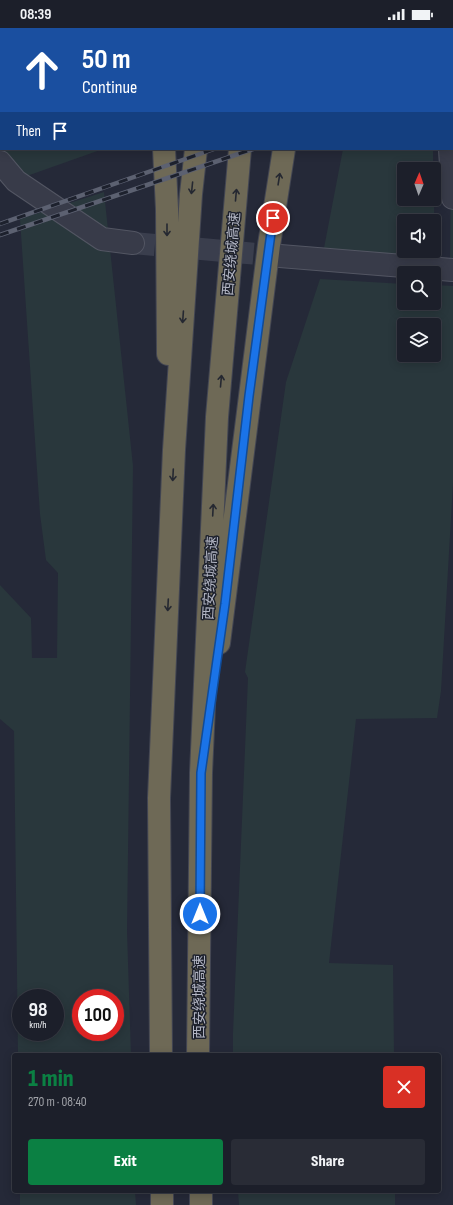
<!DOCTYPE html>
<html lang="en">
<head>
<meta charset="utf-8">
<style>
  body { margin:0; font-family:"Sofia Sans Condensed","Noto Sans SC",sans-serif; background:#292c36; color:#f1f3f6; height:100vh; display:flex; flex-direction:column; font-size:15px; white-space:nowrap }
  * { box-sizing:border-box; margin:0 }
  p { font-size:13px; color:#a0a2a8 }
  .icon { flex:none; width:22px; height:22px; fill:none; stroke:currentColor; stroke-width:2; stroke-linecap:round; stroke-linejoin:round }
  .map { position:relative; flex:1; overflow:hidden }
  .drawer { position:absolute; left:12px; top:1025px; width:429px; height:140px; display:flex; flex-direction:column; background:#1c1f2a; border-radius:4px; box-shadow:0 2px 10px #0003,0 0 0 1px #3a3d47 }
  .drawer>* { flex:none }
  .banner { position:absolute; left:0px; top:0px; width:453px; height:122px; box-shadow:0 2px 10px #0003,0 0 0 1px #3a3d47; background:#1a4fa0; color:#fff; overflow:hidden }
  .needle { width:26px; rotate:2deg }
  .tools { position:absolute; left:397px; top:134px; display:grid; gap:8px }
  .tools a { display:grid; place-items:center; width:44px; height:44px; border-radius:4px; background:#1c1f2a; box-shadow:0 2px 10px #0003,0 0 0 1px #3a3d47; font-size:20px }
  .speed { position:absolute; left:12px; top:961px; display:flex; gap:8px; font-size:20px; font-weight:700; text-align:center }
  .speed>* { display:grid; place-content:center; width:52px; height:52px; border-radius:50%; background:#1c1f2a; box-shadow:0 2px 10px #0003,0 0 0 1px #3a3d47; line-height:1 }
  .speed small { font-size:10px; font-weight:400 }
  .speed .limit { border:6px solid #d22; background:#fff; color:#111 }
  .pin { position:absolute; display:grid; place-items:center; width:34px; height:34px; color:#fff; margin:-17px; border:2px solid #fff; border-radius:50%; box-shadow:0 1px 4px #0007 }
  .me { position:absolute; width:44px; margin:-22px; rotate:0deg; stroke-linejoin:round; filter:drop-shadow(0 0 3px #0008) }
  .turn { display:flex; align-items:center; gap:14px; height:84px; padding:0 16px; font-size:18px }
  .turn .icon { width:52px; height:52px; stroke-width:2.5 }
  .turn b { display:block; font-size:28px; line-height:34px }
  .then { display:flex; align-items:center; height:38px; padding:0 16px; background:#0003; gap:8px; font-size:15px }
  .round { display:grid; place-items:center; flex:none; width:42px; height:42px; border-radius:4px; background:#292c36 }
  .headline { display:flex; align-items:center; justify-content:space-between; height:68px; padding:0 16px }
  h1 { font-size:24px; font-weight:800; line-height:30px; color:#0b8043 }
  .action { display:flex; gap:8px; margin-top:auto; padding:8px 16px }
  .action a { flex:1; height:46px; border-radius:4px; background:#0b8043; color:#fff; font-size:16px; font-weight:800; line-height:46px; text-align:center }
  .action a+a { background:#292c36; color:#f1f3f6 }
  .status { display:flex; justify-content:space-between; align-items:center; height:28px; padding:0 20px; background:#1c1f2a; direction:ltr }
  .status svg { height:11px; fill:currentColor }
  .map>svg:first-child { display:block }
</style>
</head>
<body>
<div class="status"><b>08:39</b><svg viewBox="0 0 49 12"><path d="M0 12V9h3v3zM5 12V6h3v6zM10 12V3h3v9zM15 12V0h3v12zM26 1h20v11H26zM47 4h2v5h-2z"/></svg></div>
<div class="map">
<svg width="453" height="1177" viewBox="0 0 453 1177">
  <rect width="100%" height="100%" fill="#252938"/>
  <path fill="#29373c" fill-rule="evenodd" d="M0 0H103L1 1V121H103L24 149 0 123Z
    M453 81V246H450L451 121H452Z
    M343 121H433V141H404V171H434L435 246 323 239 324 220ZM404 193H434V223H404Z
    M104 164 133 438 127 903 131 1027H18L14 703 0 691V557L31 590 32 630H57L58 545 46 532 40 486 20 191ZM21 970H55V1004H21ZM81 970H115V1004H81Z
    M320 251 404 256V275H434V257L453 258V455L441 663 437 690 356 691 329 935 393 937 394 1027H233V1005L248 650 245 644 286 354ZM404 297H434V327H404Z
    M20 1163H135L136 1177H20Z
    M238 1163H395V1177H239Z"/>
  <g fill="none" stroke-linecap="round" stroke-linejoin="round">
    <path stroke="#3a3e4d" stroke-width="22" stroke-dasharray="22 11" stroke-linecap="butt" d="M133 215 280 228"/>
    <defs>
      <path id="minor" d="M452 97 453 96
        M450 121 453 170
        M0 134 16 153 102 211 133 215
        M280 228 453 242"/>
      <path id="highway" d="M158 0 159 1
        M208 1V0
        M253 1V0
        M304 1 305 0
        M164 121 167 181 168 326
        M219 615 269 217 284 121
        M161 1027 159 770 174 422 191 166 196 121
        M198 1027 201 745 217 389 240 121
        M162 1163V1177
        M201 1163V1177"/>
    </defs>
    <use href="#minor" stroke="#535663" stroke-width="24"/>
    <use href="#highway" stroke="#434653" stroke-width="24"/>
    <use href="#minor" stroke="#383b49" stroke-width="22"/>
    <use href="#highway" stroke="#6e6956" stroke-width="22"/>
    <defs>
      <path id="rail" d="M452 37H453
        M452 54 453 53
        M0 196 214 121
        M0 207 253 121"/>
    </defs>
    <use href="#rail" stroke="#5c6171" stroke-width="4.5"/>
    <use href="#rail" stroke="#1d212d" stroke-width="3" stroke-dasharray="9" stroke-linecap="butt"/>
  </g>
  <defs><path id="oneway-shaft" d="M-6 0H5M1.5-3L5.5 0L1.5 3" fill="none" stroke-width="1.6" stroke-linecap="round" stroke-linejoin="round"/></defs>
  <g stroke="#252831">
    <use href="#oneway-shaft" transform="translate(279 151) rotate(-81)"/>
    <use href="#oneway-shaft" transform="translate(192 160) rotate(96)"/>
    <use href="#oneway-shaft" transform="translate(236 167) rotate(-85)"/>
    <use href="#oneway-shaft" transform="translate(167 202) rotate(90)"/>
    <use href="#oneway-shaft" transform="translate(183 289) rotate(94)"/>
    <use href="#oneway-shaft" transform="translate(221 353) rotate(-85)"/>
    <use href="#oneway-shaft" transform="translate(173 447) rotate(93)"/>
    <use href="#oneway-shaft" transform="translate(213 482) rotate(-87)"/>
    <use href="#oneway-shaft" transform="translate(168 577) rotate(93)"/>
  </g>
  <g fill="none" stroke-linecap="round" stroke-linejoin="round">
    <defs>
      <path id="route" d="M200 886 201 745 225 576 249 368 273 190"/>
    </defs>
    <use href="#route" stroke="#114b97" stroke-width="10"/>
    <use href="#route" stroke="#1a73e8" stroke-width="7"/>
  </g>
  <g text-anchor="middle" stroke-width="3" stroke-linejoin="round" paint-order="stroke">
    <g font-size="14" fill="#b3b6c4" stroke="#1d212d">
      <text transform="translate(231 226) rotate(-85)" y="5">西安绕城高速</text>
      <text transform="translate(210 550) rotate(-87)" y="5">西安绕城高速</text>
      <text transform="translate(199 969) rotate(-90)" y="5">西安绕城高速</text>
    </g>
  </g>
</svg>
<div class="tools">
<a><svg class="needle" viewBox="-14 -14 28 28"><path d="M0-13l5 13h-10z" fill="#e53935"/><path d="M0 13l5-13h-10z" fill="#a0a2a8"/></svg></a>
<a><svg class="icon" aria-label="sound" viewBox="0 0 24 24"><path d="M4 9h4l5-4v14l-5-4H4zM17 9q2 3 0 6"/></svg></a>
<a><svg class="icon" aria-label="search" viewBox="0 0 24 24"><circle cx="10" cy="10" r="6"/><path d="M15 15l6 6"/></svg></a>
<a><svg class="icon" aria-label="layers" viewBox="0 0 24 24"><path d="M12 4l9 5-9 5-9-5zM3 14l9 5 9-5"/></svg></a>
</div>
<div class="speed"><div>98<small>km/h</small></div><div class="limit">100</div></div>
<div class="pin" style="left:273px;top:190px;background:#d93025"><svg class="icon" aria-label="arrive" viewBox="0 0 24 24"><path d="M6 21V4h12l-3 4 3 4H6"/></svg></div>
<svg class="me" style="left:200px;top:886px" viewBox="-20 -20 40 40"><circle r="17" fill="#1a73e8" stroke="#fff" stroke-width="3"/><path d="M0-11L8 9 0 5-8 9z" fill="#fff"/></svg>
<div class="banner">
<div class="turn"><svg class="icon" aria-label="ahead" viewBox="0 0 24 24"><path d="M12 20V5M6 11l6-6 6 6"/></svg><div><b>50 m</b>Continue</div></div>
<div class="then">Then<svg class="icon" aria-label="arrive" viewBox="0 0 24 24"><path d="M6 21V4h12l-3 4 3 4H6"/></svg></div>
</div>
<section class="drawer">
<div class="headline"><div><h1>1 min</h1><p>270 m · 08:40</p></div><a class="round" style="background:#d93025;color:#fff"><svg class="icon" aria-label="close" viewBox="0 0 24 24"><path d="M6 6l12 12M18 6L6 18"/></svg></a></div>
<div class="action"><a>Exit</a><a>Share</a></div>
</section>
</div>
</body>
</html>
